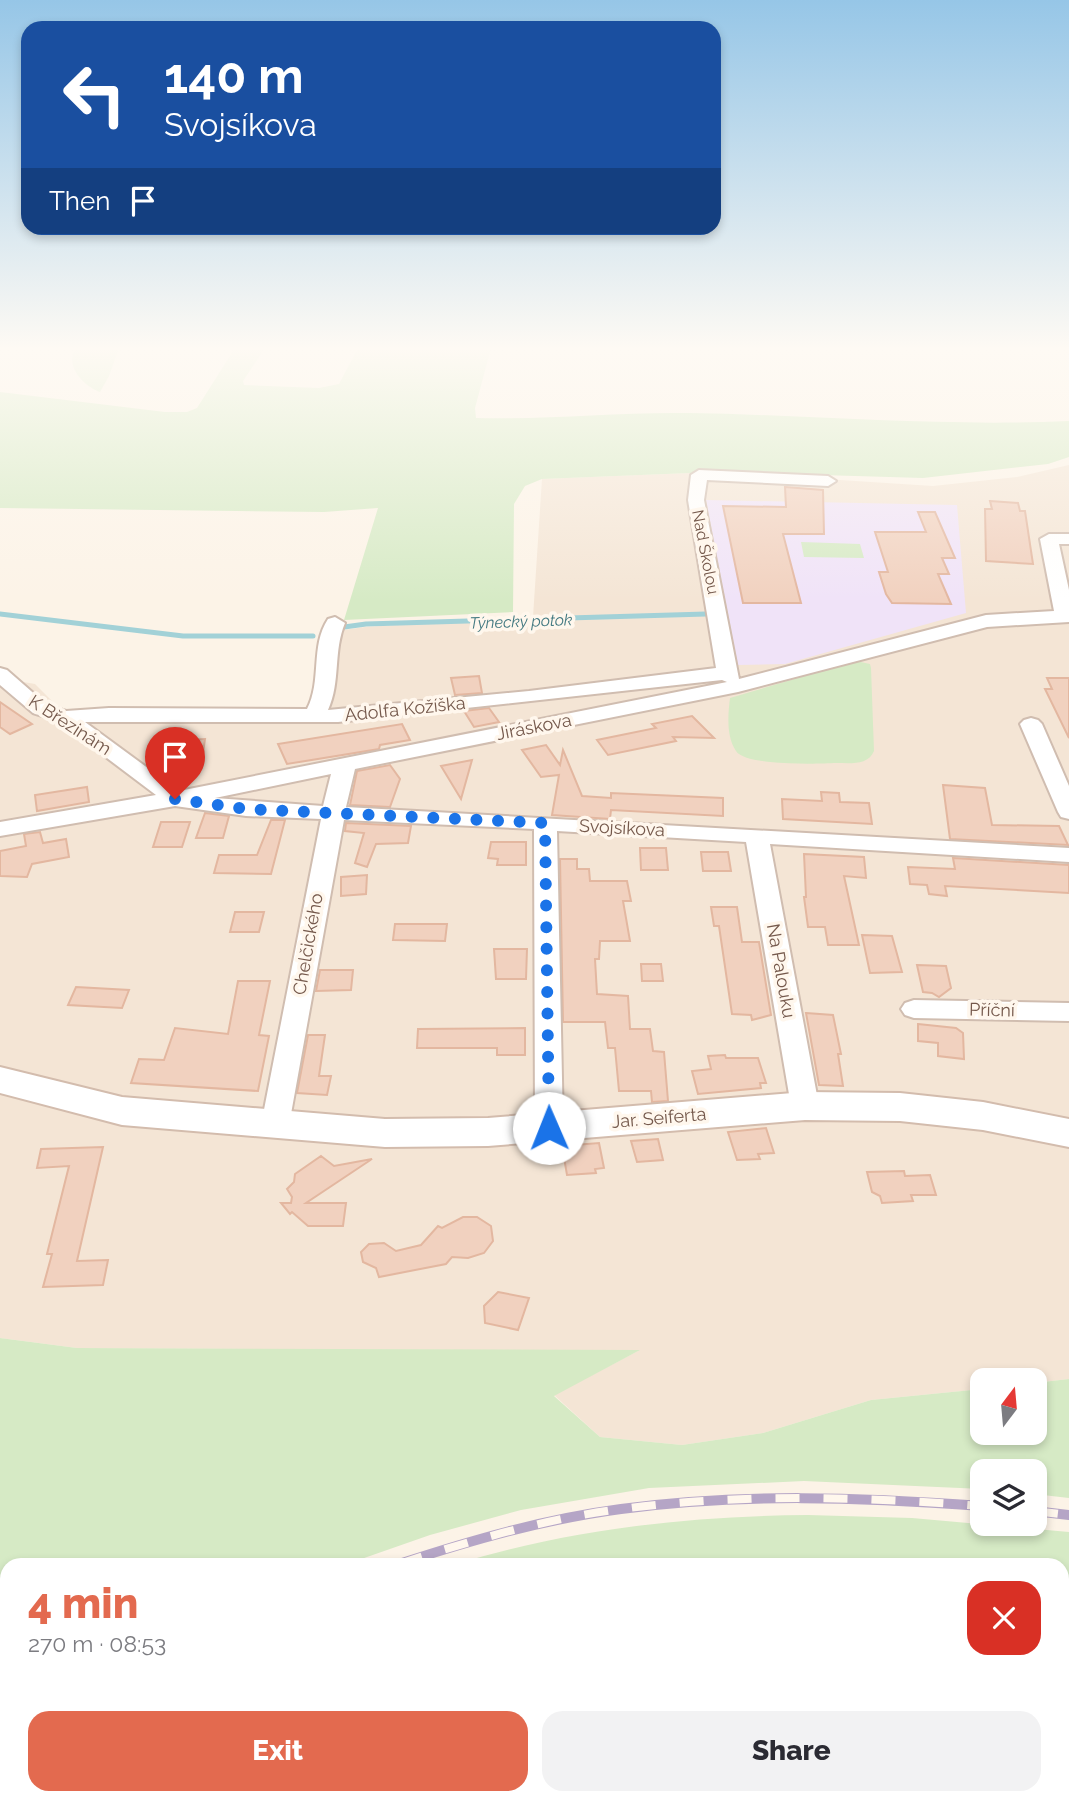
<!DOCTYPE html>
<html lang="en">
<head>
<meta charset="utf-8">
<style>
  body { margin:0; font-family:Raleway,sans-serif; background:#f2f2f3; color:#2b2b33; height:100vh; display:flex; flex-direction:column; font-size:26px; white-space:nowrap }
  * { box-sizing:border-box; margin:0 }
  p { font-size:23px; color:#7c7c81 }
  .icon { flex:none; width:38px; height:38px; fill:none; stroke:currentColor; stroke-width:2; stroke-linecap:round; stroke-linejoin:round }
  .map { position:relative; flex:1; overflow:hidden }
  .panel { position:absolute; left:0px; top:1558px; width:1069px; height:247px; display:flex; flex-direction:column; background:#fff; border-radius:21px 21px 0 0; box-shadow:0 4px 10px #0003 }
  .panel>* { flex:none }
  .top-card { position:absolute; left:21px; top:21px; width:700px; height:214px; border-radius:21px; box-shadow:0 4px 10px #0003; background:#1a4fa0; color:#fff; overflow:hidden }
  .needle { width:46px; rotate:16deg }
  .fabs { position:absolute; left:970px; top:1368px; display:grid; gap:14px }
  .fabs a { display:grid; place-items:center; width:77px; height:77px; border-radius:14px; background:#fff; box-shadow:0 4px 10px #0003; font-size:35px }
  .pin { position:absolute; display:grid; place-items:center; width:60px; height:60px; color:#fff; margin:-72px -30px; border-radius:50% 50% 50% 0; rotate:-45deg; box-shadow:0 0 7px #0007 }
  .pin .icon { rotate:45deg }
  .me { position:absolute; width:77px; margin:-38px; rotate:359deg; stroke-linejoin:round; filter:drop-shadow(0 0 5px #0008) }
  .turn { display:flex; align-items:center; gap:24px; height:147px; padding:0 28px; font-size:32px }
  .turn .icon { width:91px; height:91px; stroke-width:2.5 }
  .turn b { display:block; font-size:49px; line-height:60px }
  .then { display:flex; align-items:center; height:66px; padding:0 28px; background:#0003; gap:14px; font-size:26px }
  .round { display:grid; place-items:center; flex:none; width:74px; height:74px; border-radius:21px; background:#f2f2f3 }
  .overview { display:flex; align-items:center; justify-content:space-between; height:119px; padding:0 28px }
  h1 { font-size:42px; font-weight:800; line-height:52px; color:#e36a4f }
  .action { display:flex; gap:14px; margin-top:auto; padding:14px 28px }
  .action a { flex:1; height:80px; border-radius:21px; background:#e36a4f; color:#fff; font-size:28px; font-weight:800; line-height:80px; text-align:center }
  .action a+a { background:#f2f2f3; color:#2b2b33 }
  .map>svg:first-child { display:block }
</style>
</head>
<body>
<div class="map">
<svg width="1069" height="1804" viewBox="0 0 1069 1804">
  <rect width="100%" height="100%" fill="#fcf3e7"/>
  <path fill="#f4e5d5" d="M1069 465V1379L1034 1383V1381H982V1389L871 1400 763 1433 682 1445 600 1437 554 1395 638 1351 77 1348 0 1338V678L35 684 60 709 296 712 311 706 336 631 365 627 533 617 542 479 715 472 933 486 1017 477Z"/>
  <path fill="#f0e3f8" d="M706 500 957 505 966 613 785 664 738 665Z"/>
  <path fill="#d6eac5" d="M76 348H119L109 376 100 392C83 386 64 365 76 348Z
    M235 348H265L243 381 244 385 319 388 339 384 358 348H491L475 408 476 418C546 420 617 412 688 413 815 415 942 427 1069 421V457L1048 464 923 478 715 472 542 479 525 486 514 504 513 612 344 620 378 508 324 512 0 508V392L165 412H187L197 408Z
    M801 542 860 544 864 558 804 557Z
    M856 661 870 664 871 668 874 751C868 766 849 763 836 763 817 764 745 766 736 751 726 736 728 714 730 698Z
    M0 1338 77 1348 640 1350 554 1396 600 1437 682 1445 763 1433 871 1400 982 1389V1433H1034V1383L1069 1379V1498L1034 1494V1472H982V1489L804 1481 649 1488 521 1510 430 1535 347 1564H7V1700L0 1702Z
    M808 1515 912 1518 1069 1532V1804H0V1744L7 1741V1797H1062V1564H456C572 1529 688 1516 808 1515Z"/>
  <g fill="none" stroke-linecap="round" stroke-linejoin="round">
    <path stroke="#a2d1d7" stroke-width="5" d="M0 614 183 636H313
      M337 628 366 624 706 614"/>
  </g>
  <path fill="#f1d1bf" stroke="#e3b7a0" stroke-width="2" d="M785 487 823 490 824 534H783L801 603H743L723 506 786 507Z
    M990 501 1018 503 1020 511H1025L1033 564 986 561 985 509H992Z
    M918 512H935L955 558H942L949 574H938L951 604 892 603 886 594 879 572H888L875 532H926Z
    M479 676 482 693 455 695 451 678Z
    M1047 678H1069V738L1045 689H1052Z
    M0 702 32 724 10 734 0 727Z
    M489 708 499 722 474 727 464 711Z
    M692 716 714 738 673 737 676 741 608 755 597 740 656 728 652 724Z
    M402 724 410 740 380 745 379 749 287 764 278 744Z
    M205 739 202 760H180L184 740Z
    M546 745 560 765 563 750 582 796 611 798V793L723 798V816L611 810 610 819 552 815 559 775 541 777 522 750Z
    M472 760 461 799 441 766Z
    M390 765 400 779 390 807 350 805 357 771Z
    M943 785 985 788 992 825 1059 826 1068 845 950 839Z
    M87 787 89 802 37 811 35 795Z
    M821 792 839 793 840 802 869 803 872 824 783 819 782 799 822 801Z
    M205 813 229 816 223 838H196Z
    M271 820H285L271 874 214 873 219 855H257Z
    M161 822H190L182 847H153Z
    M346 823 411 826 408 843 376 844 367 867 355 863 364 833 345 831Z
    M40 832 43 843 66 839 69 857 32 864 27 877 0 876V851L26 846 24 834Z
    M491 842H526V865H497L498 859 488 858Z
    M640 848H666L668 870H641Z
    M701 852H728L731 871H703Z
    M804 854 864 857 866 878 844 876 859 945H828L825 927H808L804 897H806Z
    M953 858 1069 865V893L945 886 947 896 929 894 927 885 910 884 908 867 955 869Z
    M560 859H577V869H589L590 881H627L631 901H623L630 941H600L599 959H595L597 994 628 996 630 1029H650L653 1051 664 1052 668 1101 652 1102 651 1091H619L615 1048H608L605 1022H563Z
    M367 875 366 894 341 896V877Z
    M711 907H737L742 942H759L771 1015 752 1020 751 1015 732 1014 719 926H714Z
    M235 912H264L259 932H230Z
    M395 924H447L445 941 393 940Z
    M862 935 892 936 902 972 870 973Z
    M494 949H527L526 979H496Z
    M641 964H661L663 981H642Z
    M917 965 946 966 951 988 939 997 932 993 923 992Z
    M320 970H353L351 990 316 991Z
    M238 981H270L259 1035 269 1036 258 1091 131 1083 139 1059 164 1060 175 1028 228 1034Z
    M76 987 129 990 122 1008 68 1005Z
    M806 1013 833 1015 841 1054H838L843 1086 819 1085Z
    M918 1024 956 1028 963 1033 964 1059 938 1056V1043L918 1041Z
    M525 1028V1055H497V1048H417L418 1029Z
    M308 1035H325L319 1076H331L327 1095 297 1093Z
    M725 1055 726 1058H758L766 1083H760L761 1088 698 1094 692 1071 711 1069 708 1056Z
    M766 1128 774 1153 758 1154 760 1159 737 1160 728 1132Z
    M658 1139 663 1160 637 1162 631 1141Z
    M599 1143 604 1168 595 1169 596 1173 567 1175 562 1146Z
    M103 1147 77 1261 108 1260 103 1285 43 1287 52 1254H47L69 1166 37 1168 41 1149Z
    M321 1156 334 1166 372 1159 306 1203H346L343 1226H308L292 1212 290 1214 281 1203H291L292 1197 287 1189 294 1182 295 1174Z
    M904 1171 905 1176 930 1175 936 1195H911L913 1201 882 1203 880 1196 872 1192 867 1172Z
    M463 1217H477L491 1226 493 1241 484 1253 468 1258 452 1257 446 1264 379 1277 376 1268 363 1262 361 1252 369 1244 384 1243 396 1251 421 1245 438 1226 442 1228Z
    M498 1292 529 1298 518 1330 485 1323 484 1306Z"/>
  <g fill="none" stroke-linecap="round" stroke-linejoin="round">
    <defs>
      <path id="street" d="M699 470 828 476 836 481 828 486 707 480 704 500 739 679 986 615 1054 611 1040 539 1049 534H1069V544H1059L1069 590V622L987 627 738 692 355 769 346 807 1069 848V862L770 844 819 1106 815 1113 805 1116 795 1113 791 1106 746 842 557 831 563 1128 559 1135 549 1138 539 1135 535 1128 534 829 344 820 289 1125 285 1132 275 1135 265 1132 261 1125 321 819 246 816 175 806 0 836V822L156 795 58 721 33 713 0 685V668L7 670 47 705 66 711 109 708 307 709C322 681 310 646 328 619L335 617 345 623C333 651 341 682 328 710L529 691 716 668 688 500 691 475ZM722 680 727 682 179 791 85 722H338ZM331 774 323 806 215 798Z
        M1031 718 1038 720 1042 724 1069 786V819L1061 817 1058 812 1020 724 1024 720Z
        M914 1000 1069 1003V1021L914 1018 905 1015 901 1009 905 1003Z"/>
      <path id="secondary" d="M0 1067 122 1097 385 1119 488 1118 805 1092 900 1093 983 1102 1069 1119V1147L983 1130 900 1121 805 1120 488 1146 385 1147 122 1125 0 1093Z"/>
    </defs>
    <use href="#street" stroke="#d0bdb0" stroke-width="4"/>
    <use href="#secondary" stroke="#d3bcad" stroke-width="4"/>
    <use href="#street" fill="#fff" fill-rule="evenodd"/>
    <use href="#secondary" fill="#fff" fill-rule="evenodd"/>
    <defs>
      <path id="rail" d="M1034 1511 1069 1515
        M399 1564C472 1540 545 1519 621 1509 741 1493 861 1497 982 1506
        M0 1723 7 1720"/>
    </defs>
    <use href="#rail" stroke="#b5a5c6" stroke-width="10"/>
    <use href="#rail" stroke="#fff7ed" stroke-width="8" stroke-dasharray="24" stroke-linecap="butt"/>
  </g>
  <linearGradient id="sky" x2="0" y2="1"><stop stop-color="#96c6e7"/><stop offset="0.58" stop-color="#fefaf4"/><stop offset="1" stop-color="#fefaf4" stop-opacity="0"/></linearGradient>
  <rect width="1069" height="601" fill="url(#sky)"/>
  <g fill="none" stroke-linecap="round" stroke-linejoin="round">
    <path stroke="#1a73e8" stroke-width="12" stroke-dasharray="0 21.6" d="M175 799 246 809 545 823 549 1128"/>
  </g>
  <g text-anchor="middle" stroke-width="7" stroke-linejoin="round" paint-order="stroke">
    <g font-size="16" fill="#75594c" stroke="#fff7ed">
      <text transform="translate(706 552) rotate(79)" y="6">Nad Školou</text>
    </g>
    <g font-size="16" font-style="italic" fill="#437981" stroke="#fff7ed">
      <text transform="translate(521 621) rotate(-2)" y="6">Týnecký potok</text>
    </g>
    <g font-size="18" fill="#75594c" stroke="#fff7ed">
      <text transform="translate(405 709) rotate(-6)" y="6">Adolfa Kožíška</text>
      <text transform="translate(70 725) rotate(33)" y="6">K Březinám</text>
      <text transform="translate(534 727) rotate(-11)" y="6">Jiráskova</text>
      <text transform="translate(622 828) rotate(3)" y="6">Svojsíkova</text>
      <text transform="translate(308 944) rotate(-80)" y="6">Chelčického</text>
      <text transform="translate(781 971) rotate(80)" y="6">Na Palouku</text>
      <text transform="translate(992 1010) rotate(1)" y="6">Příční</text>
      <text transform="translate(659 1118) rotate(-5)" y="6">Jar. Seiferta</text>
    </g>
  </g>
</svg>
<div class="fabs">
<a><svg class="needle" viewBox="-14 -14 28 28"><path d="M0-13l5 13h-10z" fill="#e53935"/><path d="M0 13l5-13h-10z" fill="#7c7c81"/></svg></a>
<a><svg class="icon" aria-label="layers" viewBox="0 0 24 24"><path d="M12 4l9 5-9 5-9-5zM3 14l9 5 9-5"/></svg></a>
</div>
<div class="pin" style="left:175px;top:799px;background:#d93025"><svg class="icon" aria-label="arrive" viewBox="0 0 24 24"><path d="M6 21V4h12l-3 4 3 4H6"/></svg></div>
<svg class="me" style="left:549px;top:1128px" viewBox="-20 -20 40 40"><circle r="19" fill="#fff"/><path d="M0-13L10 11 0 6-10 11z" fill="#1a73e8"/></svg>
<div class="top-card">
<div class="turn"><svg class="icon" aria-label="left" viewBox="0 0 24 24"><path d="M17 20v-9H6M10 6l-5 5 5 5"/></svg><div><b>140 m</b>Svojsíkova</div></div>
<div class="then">Then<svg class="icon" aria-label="arrive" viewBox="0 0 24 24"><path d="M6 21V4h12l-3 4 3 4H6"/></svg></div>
</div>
<section class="panel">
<div class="overview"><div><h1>4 min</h1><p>270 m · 08:53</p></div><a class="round" style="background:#d93025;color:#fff"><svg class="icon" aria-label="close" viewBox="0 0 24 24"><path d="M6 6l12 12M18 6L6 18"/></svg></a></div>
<div class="action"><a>Exit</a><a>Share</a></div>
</section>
</div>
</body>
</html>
